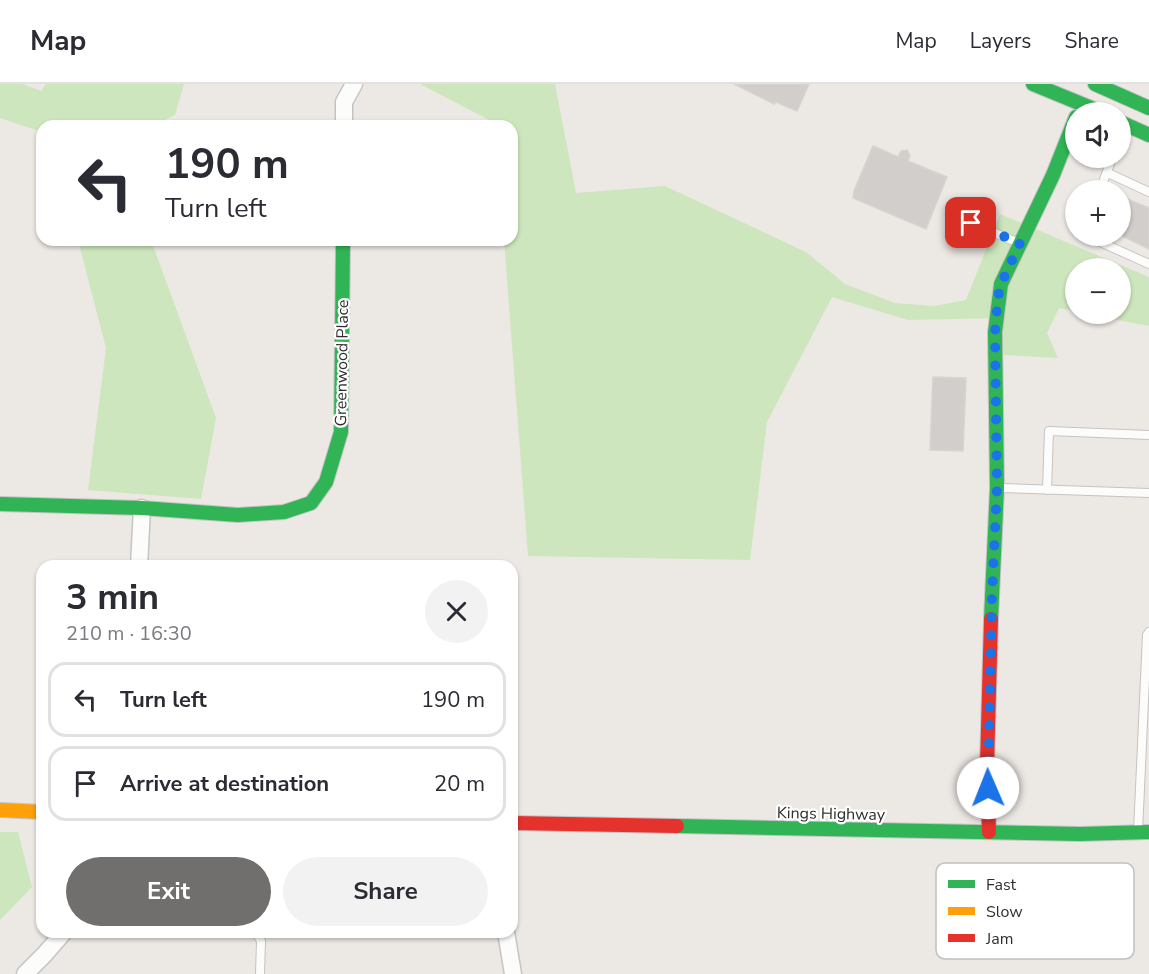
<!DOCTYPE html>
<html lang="en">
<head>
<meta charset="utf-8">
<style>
  body { margin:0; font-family:"Nunito Sans",sans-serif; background:#f2f2f3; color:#2b2b33; height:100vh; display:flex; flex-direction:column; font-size:22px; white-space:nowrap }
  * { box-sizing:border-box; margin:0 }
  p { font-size:20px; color:#7c7c81 }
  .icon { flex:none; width:33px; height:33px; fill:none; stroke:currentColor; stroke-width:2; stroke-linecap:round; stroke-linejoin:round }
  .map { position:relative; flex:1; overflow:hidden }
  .panel { position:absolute; left:36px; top:476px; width:482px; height:378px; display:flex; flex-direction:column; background:#fff; border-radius:18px; box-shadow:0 2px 4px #0004 }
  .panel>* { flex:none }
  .hud { position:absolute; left:36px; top:36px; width:482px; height:126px; border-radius:18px; box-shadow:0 2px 4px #0004; background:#fff; color:#2b2b33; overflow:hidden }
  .tools { position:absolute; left:1065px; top:18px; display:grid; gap:12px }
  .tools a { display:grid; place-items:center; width:66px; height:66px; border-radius:50%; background:#fff; box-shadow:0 2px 4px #0004; font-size:30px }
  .pin { position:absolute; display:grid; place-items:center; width:51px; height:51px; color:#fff; margin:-26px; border-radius:12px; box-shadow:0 3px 9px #0006 }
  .me { position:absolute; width:66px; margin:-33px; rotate:359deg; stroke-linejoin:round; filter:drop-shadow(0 0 4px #0008) }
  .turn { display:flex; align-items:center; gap:21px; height:126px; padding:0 30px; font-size:27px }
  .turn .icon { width:78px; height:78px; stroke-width:2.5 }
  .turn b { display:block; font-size:42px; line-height:51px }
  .round { display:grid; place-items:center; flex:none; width:63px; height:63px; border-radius:32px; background:#f2f2f3 }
  .summary { display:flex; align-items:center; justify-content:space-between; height:102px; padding:0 30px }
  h1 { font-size:36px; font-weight:700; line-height:45px }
  .cta { display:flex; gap:12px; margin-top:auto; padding:12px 30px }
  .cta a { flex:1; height:69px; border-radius:36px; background:#706f6e; color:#fff; font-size:24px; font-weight:700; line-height:69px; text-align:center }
  .cta a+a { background:#f2f2f3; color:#2b2b33 }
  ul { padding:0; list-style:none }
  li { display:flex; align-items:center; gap:18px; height:75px; margin:0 12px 9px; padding:0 18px; border:3px solid #e1e1e2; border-radius:18px }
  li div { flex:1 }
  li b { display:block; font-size:22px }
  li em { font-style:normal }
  header { display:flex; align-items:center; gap:36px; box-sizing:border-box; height:84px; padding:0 30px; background:#fff; border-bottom:2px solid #e1e1e2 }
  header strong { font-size:28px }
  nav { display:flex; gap:33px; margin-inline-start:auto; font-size:21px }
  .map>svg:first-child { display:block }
</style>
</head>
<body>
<header>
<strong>Map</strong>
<nav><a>Map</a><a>Layers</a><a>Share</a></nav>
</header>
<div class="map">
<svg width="1149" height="890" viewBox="0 0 1149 890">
  <rect width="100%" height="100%" fill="#ece8e4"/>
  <path fill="#cee6be" d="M0 0H23L41 7 46 0H184L175 31 152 42H42V48L0 34Z
    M420 0H555L576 109 665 102 806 168 845 200 895 219 934 222 966 216 1000 130 1149 193V242L1088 230H1120V184H1076L1075 227 1059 224 1047 249 1058 274 1004 271 1000 234 908 236 832 213 767 338 750 476 528 472 504 156H512V42H495V39Z
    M78 156H151L216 334 201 415 88 406 106 264Z
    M0 748H18L32 803 0 836Z"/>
  <path fill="#d1cecb" stroke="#d7d4d0" stroke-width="1.5" d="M734 0H809L797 27 776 18 774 20Z
    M873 62 898 73 901 67 907 66 910 71 908 77 947 93 926 145 853 114 854 107Z
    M1120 112 1149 124V165L1120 151Z
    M933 293 966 294 963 367 930 366Z"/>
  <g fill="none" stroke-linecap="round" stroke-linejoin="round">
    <defs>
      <path id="lane" d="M1108 89 1149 108
        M1100 106 1112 74
        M971 139 1019 159
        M1093 152 1098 157 1149 180
        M1000 404 1149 409
        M1047 406 1049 347 1149 351
        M1138 748 1147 551 1149 548
        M256 848 261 857 260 890"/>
      <path id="street" d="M344 42V18L354 0
        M139 482 142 424
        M506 848 513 890
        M25 890 44 871 64 848"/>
      <path id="fast" d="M1033 0 1101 28
        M1095 0 1149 24
        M1120 38 1149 51
        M0 420 142 424 238 431 284 428 311 419 326 398 341 348 343 156
        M991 535 997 404 995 248 1001 200 1053 91 1076 33
        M677 742 1080 750 1149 748"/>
      <path id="slow" d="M0 726 42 728"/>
      <path id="jam" d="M512 739 677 742
        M989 748 987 682 991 535"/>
    </defs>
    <use href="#lane" stroke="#c5c4c5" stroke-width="10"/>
    <use href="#street" stroke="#c5c4c5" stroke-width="19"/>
    <use href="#fast" stroke="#c5c4c5" stroke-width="16"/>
    <use href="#slow" stroke="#c5c4c5" stroke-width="16"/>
    <use href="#jam" stroke="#c5c4c5" stroke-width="16"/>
    <use href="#lane" stroke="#fcfcfb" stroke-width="8"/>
    <use href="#street" stroke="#fcfcfb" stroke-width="16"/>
    <use href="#fast" stroke="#30b455" stroke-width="14"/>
    <use href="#slow" stroke="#ff9f0a" stroke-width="14"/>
    <use href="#jam" stroke="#e5322d" stroke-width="14"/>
  </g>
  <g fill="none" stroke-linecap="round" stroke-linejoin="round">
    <path stroke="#1a73e8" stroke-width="10" stroke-dasharray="0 18" d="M971 139 1020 159 1001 200 998 213 995 248 997 404 992 510 988 704"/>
  </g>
  <g text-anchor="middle" stroke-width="4.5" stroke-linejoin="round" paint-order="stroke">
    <g font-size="16" fill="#2e2e2e" stroke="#fff">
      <text transform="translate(341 279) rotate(-89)" y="6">Greenwood Place</text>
      <text transform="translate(831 729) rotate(1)" y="6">Kings Highway</text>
    </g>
  </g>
  <rect x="936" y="779" width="198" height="96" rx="9" fill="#fff" stroke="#c0c0c0" stroke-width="1.5"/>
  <rect x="948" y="796" width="27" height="8" fill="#30b455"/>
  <rect x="948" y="823" width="27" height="8" fill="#ff9f0a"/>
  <rect x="948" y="850" width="27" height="8" fill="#e5322d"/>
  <g font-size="16" fill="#2e2e2e">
    <text x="986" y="806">Fast</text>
    <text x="986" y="833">Slow</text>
    <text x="986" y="860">Jam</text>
  </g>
</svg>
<div class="tools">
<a><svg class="icon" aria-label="sound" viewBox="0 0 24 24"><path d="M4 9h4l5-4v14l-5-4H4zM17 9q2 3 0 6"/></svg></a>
<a>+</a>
<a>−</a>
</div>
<div class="pin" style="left:971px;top:139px;background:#d93025"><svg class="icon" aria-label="arrive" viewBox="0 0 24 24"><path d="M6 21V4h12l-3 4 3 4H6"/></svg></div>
<svg class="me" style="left:988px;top:704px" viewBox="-20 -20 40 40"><circle r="19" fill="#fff"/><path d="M0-13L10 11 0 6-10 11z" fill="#1a73e8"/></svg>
<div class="hud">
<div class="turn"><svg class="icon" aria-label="left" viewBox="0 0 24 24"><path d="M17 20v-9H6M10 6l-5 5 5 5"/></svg><div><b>190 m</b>Turn left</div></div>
</div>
<section class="panel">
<div class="summary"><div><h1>3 min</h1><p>210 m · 16:30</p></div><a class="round"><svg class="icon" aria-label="close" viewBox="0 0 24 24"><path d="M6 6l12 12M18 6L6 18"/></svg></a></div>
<ul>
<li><svg class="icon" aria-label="left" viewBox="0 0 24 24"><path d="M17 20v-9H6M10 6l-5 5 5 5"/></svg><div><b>Turn left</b></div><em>190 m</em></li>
<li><svg class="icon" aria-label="arrive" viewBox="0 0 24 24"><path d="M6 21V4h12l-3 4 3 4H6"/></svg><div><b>Arrive at destination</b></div><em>20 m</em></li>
</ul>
<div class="cta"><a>Exit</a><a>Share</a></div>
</section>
</div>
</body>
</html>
